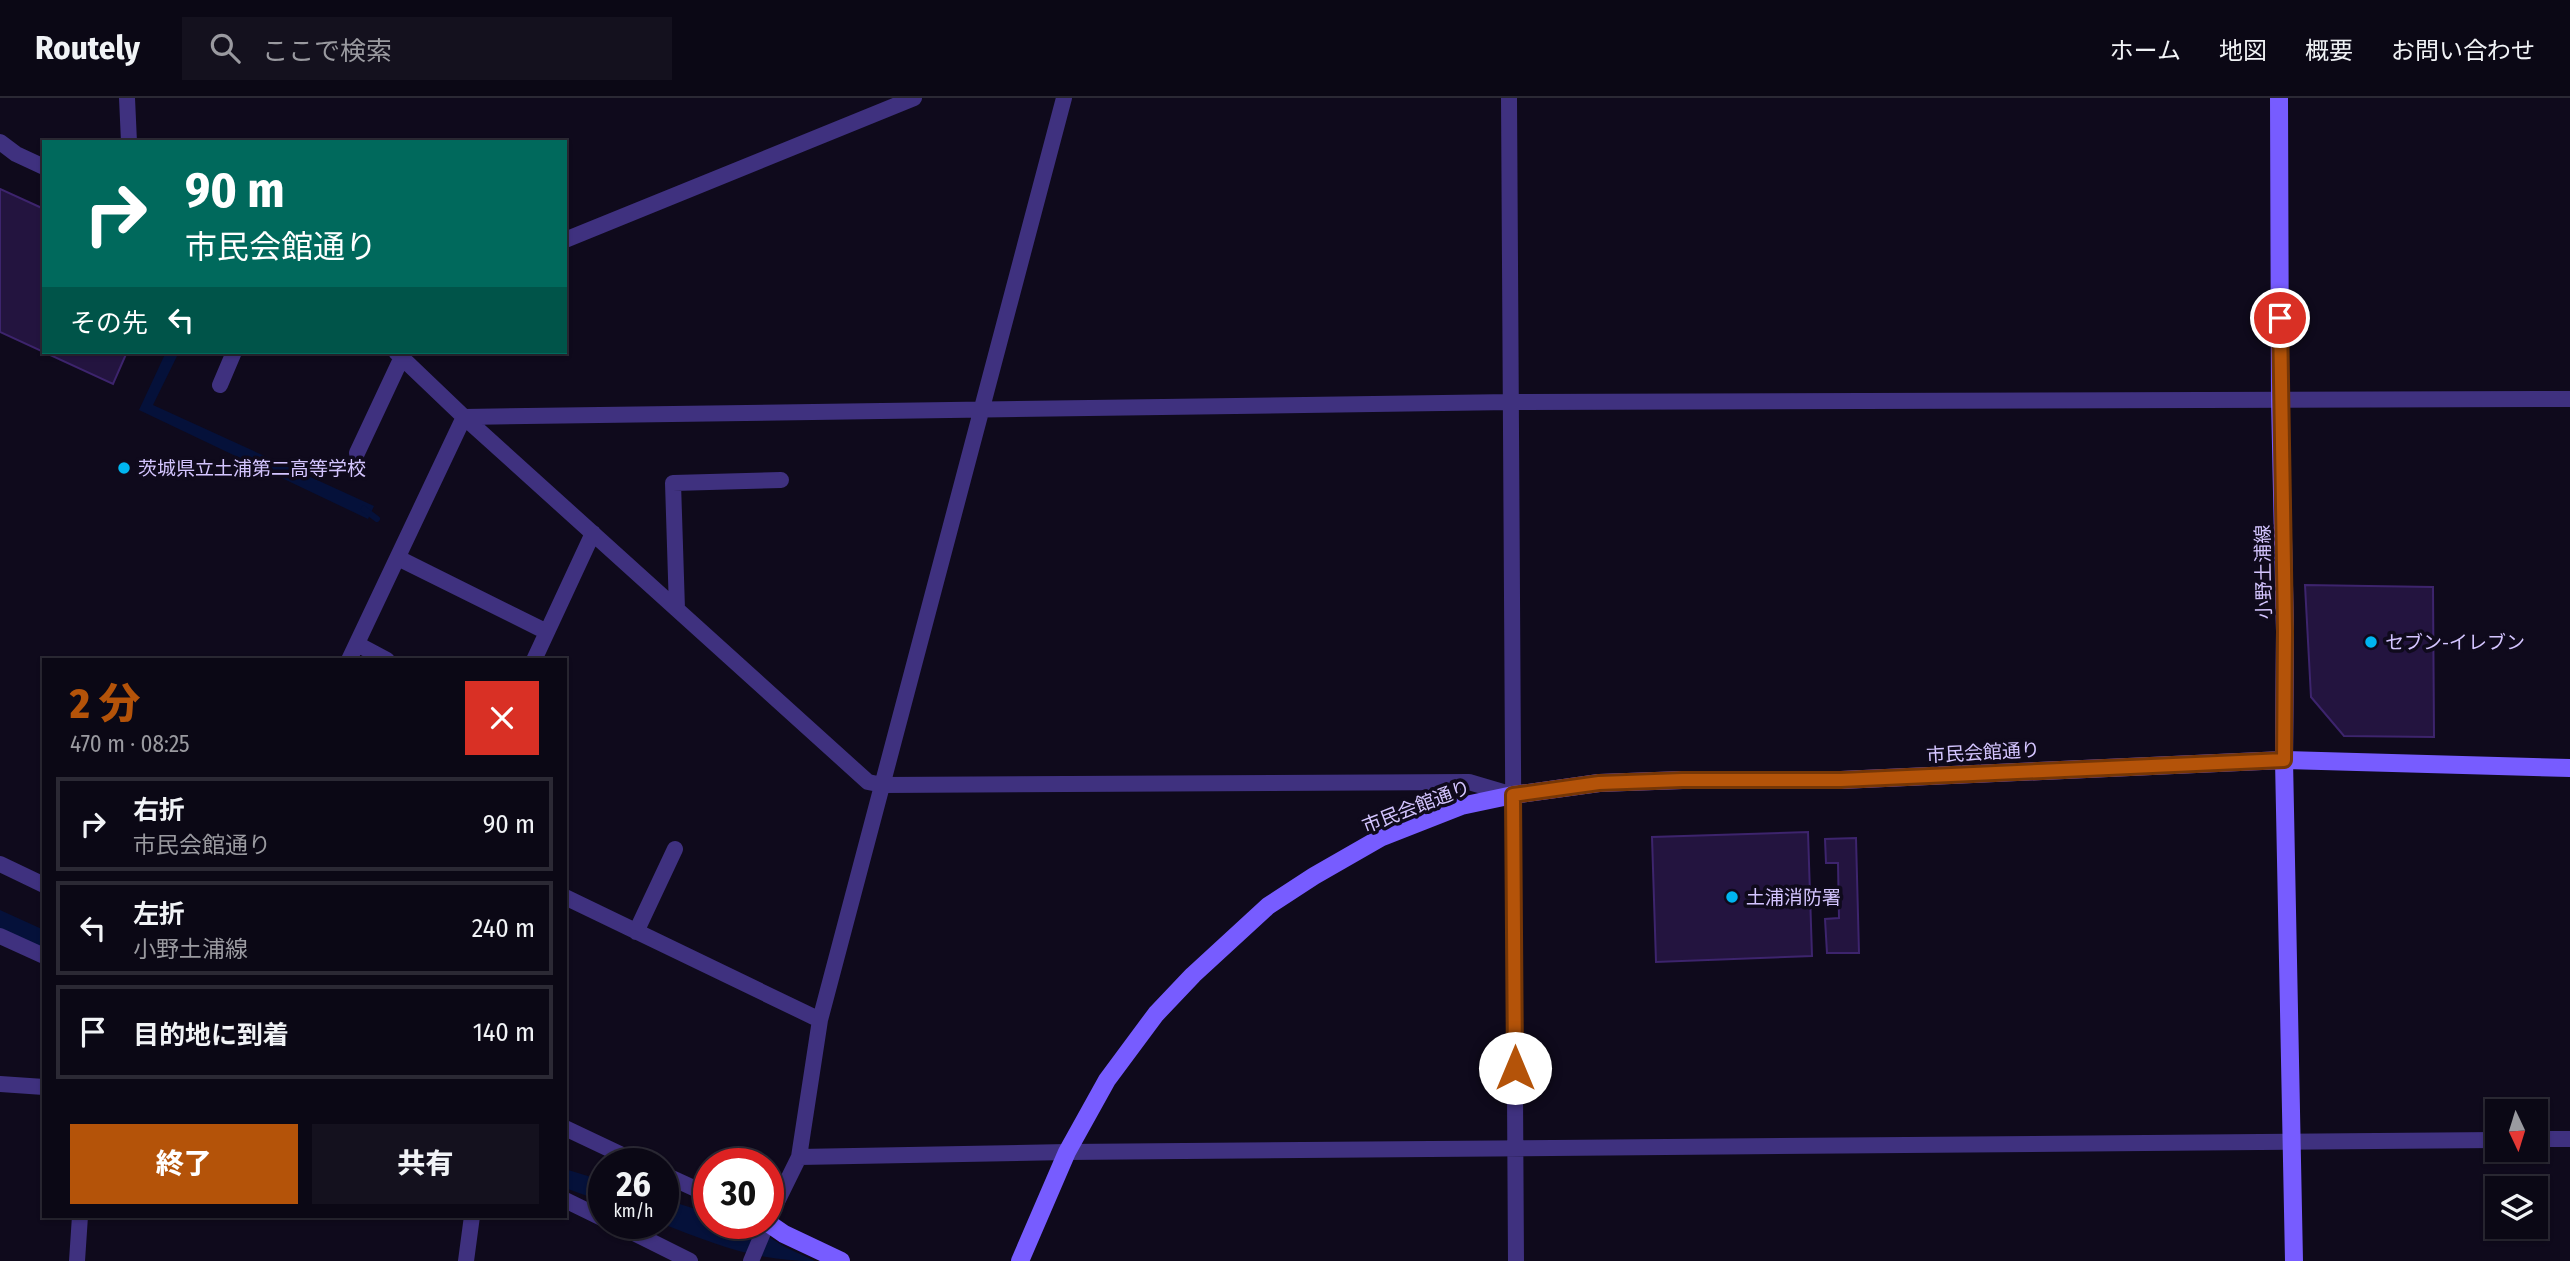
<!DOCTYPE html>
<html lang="ja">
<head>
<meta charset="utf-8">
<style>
  body { margin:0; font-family:"Fira Sans Condensed","Noto Sans JP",sans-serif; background:#14111e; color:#f1f3f6; height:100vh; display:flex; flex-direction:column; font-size:26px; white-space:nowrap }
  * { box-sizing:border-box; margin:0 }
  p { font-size:23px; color:#9a9aa0 }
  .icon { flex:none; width:38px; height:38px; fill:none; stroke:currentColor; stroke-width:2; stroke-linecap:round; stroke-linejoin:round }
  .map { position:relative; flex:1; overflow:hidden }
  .drawer { position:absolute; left:42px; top:560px; width:525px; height:560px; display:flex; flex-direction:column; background:#0b0815; border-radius:0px; box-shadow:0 2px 5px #0004,0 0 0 2px #2b2934 }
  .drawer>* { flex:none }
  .top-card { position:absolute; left:42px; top:42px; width:525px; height:214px; border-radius:0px; box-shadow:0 2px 5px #0004,0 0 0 2px #2b2934; background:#00695c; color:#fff; overflow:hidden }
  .needle { width:46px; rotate:176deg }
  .controls { position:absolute; left:2485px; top:1001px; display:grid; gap:14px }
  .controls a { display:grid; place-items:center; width:63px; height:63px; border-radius:0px; background:#0b0815; box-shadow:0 2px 5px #0004,0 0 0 2px #2b2934; font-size:35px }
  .speed { position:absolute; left:588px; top:1050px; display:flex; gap:14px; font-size:35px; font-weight:700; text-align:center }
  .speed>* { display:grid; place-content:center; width:91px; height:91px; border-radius:50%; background:#0b0815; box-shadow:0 2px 5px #0004,0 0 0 2px #2b2934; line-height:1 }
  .speed small { font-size:18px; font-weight:400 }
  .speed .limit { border:10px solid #d22; background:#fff; color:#111 }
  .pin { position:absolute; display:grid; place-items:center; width:60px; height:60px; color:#fff; margin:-30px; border:4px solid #fff; border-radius:50%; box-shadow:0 2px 7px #0007 }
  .me { position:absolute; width:77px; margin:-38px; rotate:0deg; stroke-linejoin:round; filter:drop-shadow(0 0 5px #0008) }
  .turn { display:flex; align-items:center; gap:24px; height:147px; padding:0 28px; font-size:32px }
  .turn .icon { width:91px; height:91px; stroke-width:2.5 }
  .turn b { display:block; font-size:49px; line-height:60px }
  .then { display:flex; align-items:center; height:66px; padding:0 28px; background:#0003; gap:14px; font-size:26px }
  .round { display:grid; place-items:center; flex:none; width:74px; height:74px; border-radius:0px; background:#14111e }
  .overview { display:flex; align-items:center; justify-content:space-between; height:119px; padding:0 28px }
  h1 { font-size:42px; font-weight:800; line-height:52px; color:#b45309 }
  .cta { display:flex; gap:14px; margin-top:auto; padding:14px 28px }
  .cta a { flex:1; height:80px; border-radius:0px; background:#b45309; color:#fff; font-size:28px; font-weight:800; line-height:80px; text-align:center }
  .cta a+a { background:#14111e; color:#f1f3f6 }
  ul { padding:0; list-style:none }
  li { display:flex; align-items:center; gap:21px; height:94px; margin:0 14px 10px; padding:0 14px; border:4px solid #2b2934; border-radius:0px }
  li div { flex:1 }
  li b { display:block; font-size:26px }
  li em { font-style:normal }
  header { display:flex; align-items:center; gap:42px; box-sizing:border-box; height:98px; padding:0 35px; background:#0b0815; border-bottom:2px solid #2b2934 }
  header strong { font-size:33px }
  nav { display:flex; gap:38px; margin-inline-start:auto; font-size:24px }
  .search { width:490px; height:63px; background:#14111e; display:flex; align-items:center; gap:18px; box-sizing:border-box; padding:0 24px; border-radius:0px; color:#9a9aa0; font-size:26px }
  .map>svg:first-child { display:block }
</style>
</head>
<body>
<header>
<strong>Routely</strong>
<div class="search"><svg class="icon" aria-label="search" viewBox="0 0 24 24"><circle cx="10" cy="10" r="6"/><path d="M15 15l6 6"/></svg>ここで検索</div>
<nav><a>ホーム</a><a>地図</a><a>概要</a><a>お問い合わせ</a></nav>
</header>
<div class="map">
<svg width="2570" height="1163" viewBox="0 0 2570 1163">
  <rect width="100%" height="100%" fill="#0f0a1c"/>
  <path fill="#05113a" d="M166 254H179L153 307 374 408 368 421 139 312Z
    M0 812 44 832V852L0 831Z
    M565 1071 604 1083V1104L565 1090Z
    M663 1101 709 1115V1125H740L753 1129 785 1149 815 1163C754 1163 715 1146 660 1125H663Z"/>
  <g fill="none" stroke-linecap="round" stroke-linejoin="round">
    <path stroke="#05113a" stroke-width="6" d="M364 411 377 421"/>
  </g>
  <path fill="#23143f" stroke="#3d246d" stroke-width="2" d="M0 91 44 111V254H127L113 286 0 234Z
    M2305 487 2433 489 2434 639 2344 638 2311 599Z
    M1808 734 1812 858 1656 864 1652 739Z
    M1856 740 1859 855H1827L1825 821 1839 820 1838 765H1826L1825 741Z"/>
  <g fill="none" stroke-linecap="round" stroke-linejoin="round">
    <path stroke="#3f317f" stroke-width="16" d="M127 0 129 44
      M1509 0 1516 1163
      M0 44 16 56 44 69
      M565 142 914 0
      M396 254 464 319 868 684 883 687 1469 684 1513 697
      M220 287 234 254
      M357 355 402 259
      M398 460 547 534
      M677 511 673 385 781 382
      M357 546 387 562
      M349 562 464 319 1511 304 2570 301
      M534 562 593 435
      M0 766 44 787
      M565 799 820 922
      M636 834 675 751
      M0 838 44 858
      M0 986 44 989
      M565 1030 641 1066
      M2536 1041H2570
      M799 1059 1067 1054 2497 1042
      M663 1076 709 1097
      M565 1102 604 1121
      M768 1122 799 1059 820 922 1064 0
      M614 1125 690 1163
      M77 1163 80 1118
      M466 1163 472 1118
      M751 1163 767 1125"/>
    <path stroke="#775cff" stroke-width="18" d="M2279 0 2280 302 2285 533 2284 662 2294 1163
      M768 1125 784 1136 841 1163
      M1020 1163 1067 1054 1107 982 1156 916 1193 877 1268 808 1314 778 1382 739 1461 708 1513 697 1599 685 1683 682H1841L2284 662 2570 670"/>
  </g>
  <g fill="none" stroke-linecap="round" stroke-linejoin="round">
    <defs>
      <path id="route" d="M1515 970 1513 697 1599 685 1682 682H1841L2284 662 2285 533 2280 220"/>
    </defs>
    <use href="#route" stroke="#753606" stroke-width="18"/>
    <use href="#route" stroke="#b45309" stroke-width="12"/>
  </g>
  <g fill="#00b6f0" stroke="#0f0a1c" stroke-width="2.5">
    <circle cx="124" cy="370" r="7"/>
    <circle cx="2371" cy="544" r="7"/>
    <circle cx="1732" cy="799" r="7"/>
  </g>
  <g text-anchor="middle" stroke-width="7" stroke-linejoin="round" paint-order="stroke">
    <g font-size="19" fill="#d4c5ff" stroke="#0f0a1c" text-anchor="start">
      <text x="138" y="377">茨城県立土浦第二高等学校</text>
      <text x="2385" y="551">セブン-イレブン</text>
      <text x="1746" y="806">土浦消防署</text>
    </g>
    <g font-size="19" fill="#d4c5ff" stroke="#0f0a1c">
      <text transform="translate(2263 474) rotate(-91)" y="7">小野土浦線</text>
      <text transform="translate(1983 654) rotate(-3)" y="7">市民会館通り</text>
      <text transform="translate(1416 708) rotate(-21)" y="7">市民会館通り</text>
    </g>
  </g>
</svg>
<div class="controls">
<a><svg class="needle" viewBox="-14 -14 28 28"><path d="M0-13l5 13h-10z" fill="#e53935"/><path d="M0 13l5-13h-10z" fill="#9a9aa0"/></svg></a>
<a><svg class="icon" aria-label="layers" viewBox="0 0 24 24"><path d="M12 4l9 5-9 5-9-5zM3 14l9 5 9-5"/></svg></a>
</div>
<div class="speed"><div>26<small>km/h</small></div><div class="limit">30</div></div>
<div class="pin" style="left:2280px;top:220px;background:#d93025"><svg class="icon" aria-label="arrive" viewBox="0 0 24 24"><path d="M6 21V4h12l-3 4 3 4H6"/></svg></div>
<svg class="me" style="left:1515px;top:970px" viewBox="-20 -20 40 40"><circle r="19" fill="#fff"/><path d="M0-13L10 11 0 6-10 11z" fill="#b45309"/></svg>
<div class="top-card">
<div class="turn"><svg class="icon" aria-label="right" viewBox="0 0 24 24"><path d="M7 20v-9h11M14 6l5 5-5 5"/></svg><div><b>90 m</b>市民会館通り</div></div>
<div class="then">その先<svg class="icon" aria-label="left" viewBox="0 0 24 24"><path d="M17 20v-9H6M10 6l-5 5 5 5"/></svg></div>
</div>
<section class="drawer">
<div class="overview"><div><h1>2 分</h1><p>470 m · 08:25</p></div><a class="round" style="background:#d93025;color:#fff"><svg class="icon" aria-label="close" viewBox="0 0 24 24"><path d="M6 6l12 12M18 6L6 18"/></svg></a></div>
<ul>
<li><svg class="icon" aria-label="right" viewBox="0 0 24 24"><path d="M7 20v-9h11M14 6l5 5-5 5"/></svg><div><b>右折</b><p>市民会館通り</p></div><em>90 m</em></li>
<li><svg class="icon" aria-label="left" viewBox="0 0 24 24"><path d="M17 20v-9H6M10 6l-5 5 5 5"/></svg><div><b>左折</b><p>小野土浦線</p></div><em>240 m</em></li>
<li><svg class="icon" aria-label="arrive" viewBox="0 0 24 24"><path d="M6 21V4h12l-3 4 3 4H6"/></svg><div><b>目的地に到着</b></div><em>140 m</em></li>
</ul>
<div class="cta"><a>終了</a><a>共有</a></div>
</section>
</div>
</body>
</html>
